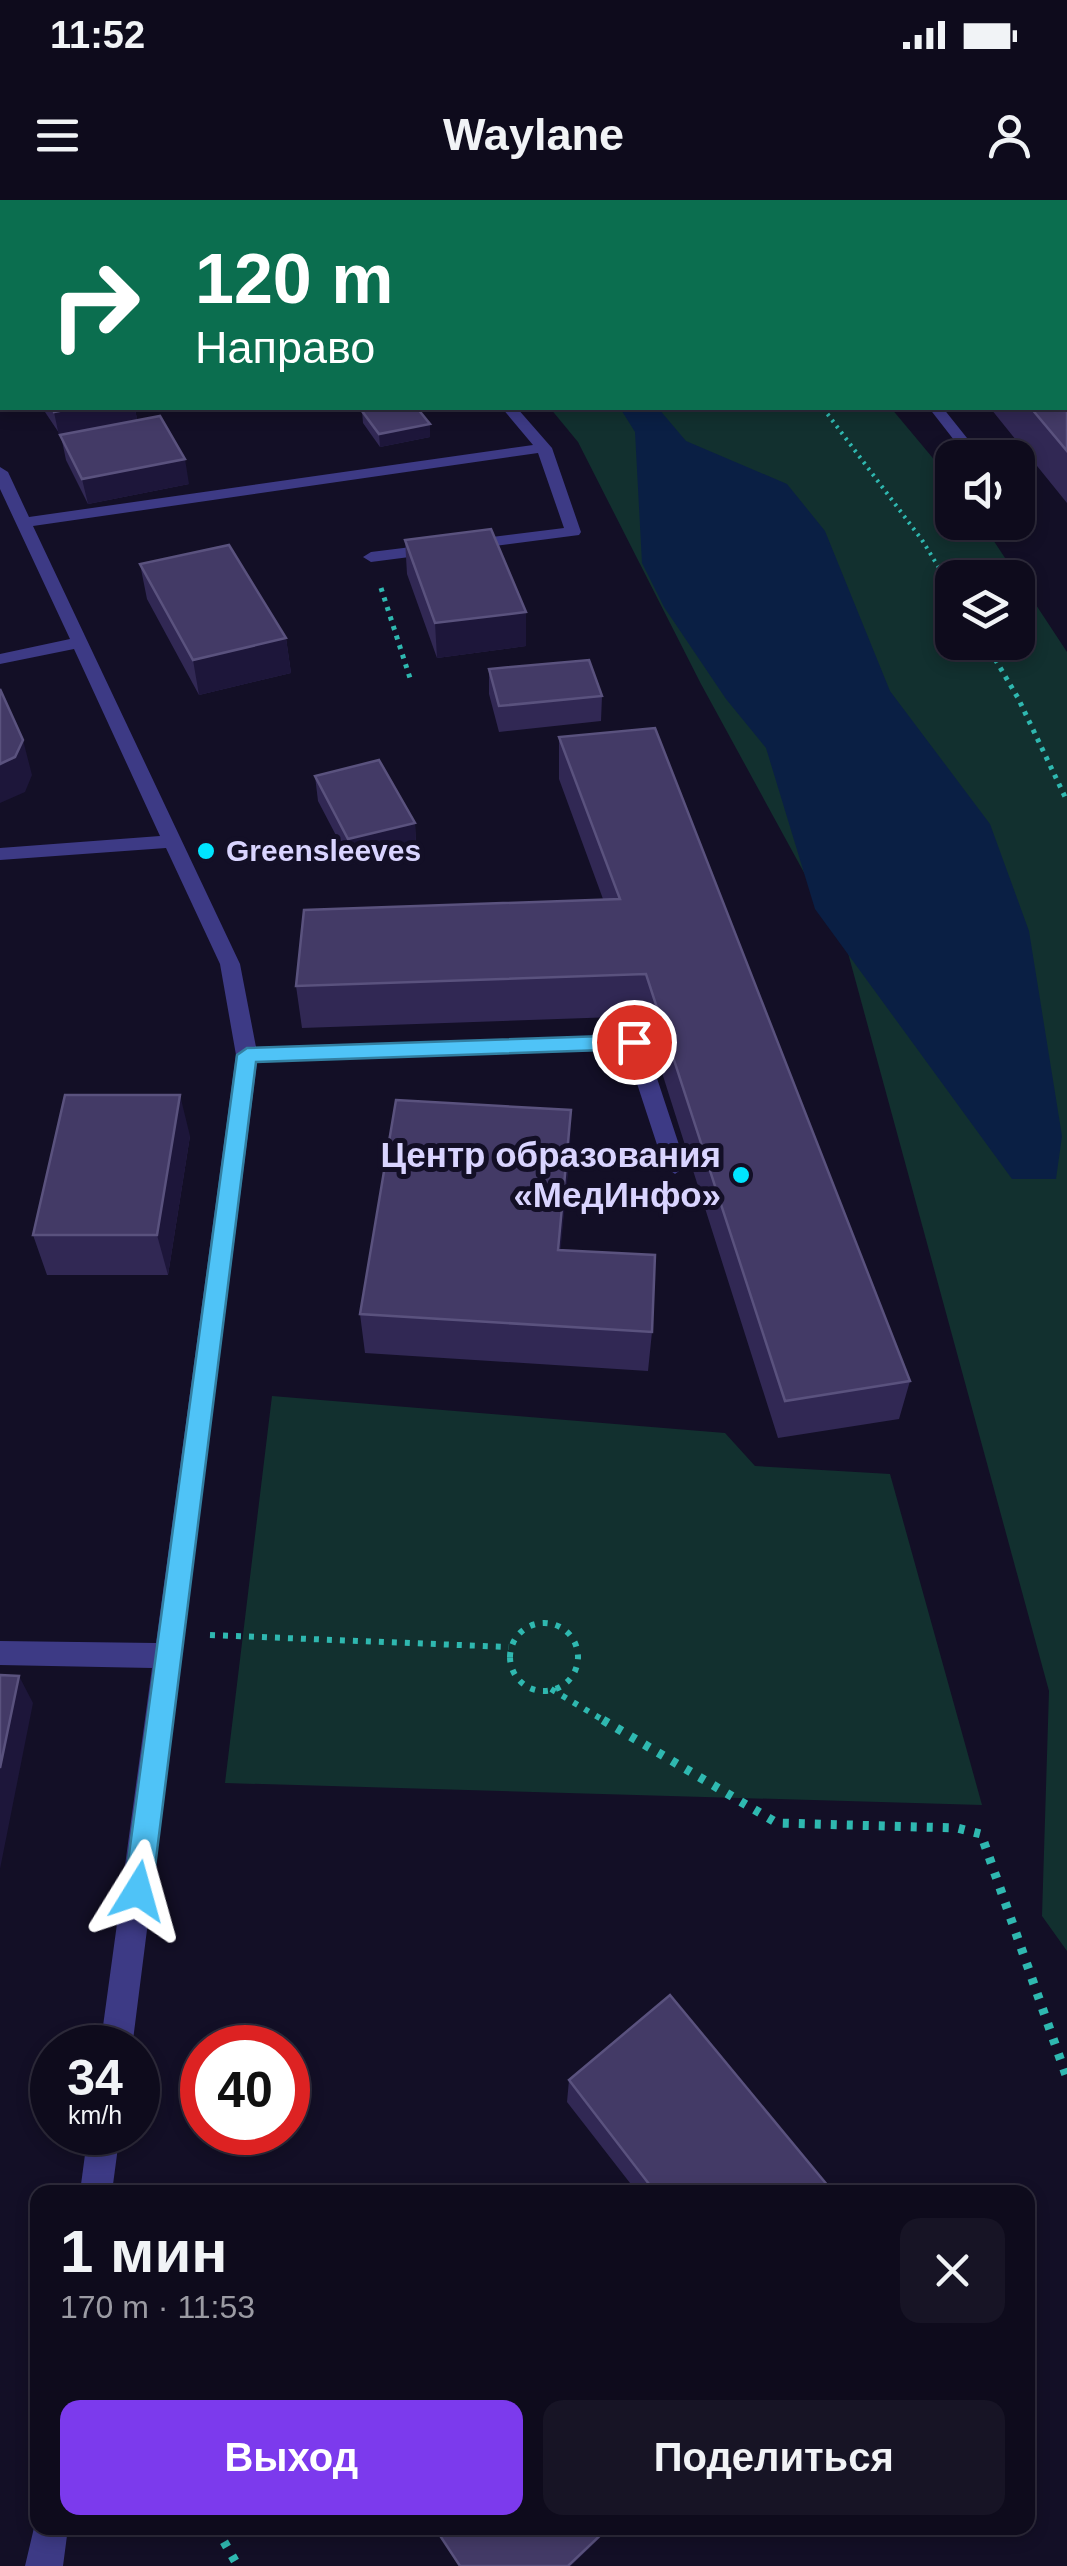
<!DOCTYPE html>
<html lang="ru">
<head>
<meta charset="utf-8">
<style>
  body { margin:0; font-family:Helvetica,sans-serif; background:#171425; color:#f1f3f6; height:100vh; display:flex; flex-direction:column; font-size:38px; white-space:nowrap }
  * { box-sizing:border-box; margin:0 }
  p { font-size:32px; color:#9b9ba3 }
  .icon { flex:none; width:55px; height:55px; fill:none; stroke:currentColor; stroke-width:2; stroke-linecap:round; stroke-linejoin:round }
  .map { position:relative; flex:1; overflow:hidden }
  .details { position:absolute; left:30px; top:1985px; width:1005px; height:350px; display:flex; flex-direction:column; background:#0e0b1c; border-radius:20px; box-shadow:0 5px 15px #0003,0 0 0 2px #2e2b3b }
  .details>* { flex:none }
  .top-card { position:absolute; left:0px; top:0px; width:1068px; height:210px; box-shadow:0 5px 15px #0003,0 0 0 2px #2e2b3b; background:#0b6e4f; color:#fff; overflow:hidden }
  .buttons { position:absolute; left:935px; top:240px; display:grid; gap:20px }
  .buttons a { display:grid; place-items:center; width:100px; height:100px; border-radius:20px; background:#0e0b1c; box-shadow:0 5px 15px #0003,0 0 0 2px #2e2b3b; font-size:50px }
  .speed { position:absolute; left:30px; top:1825px; display:flex; gap:20px; font-size:50px; font-weight:700; text-align:center }
  .speed>* { display:grid; place-content:center; width:130px; height:130px; border-radius:50%; background:#0e0b1c; box-shadow:0 5px 15px #0003,0 0 0 2px #2e2b3b; line-height:1 }
  .speed small { font-size:25px; font-weight:400 }
  .speed .limit { border:15px solid #d22; background:#fff; color:#111 }
  .pin { position:absolute; display:grid; place-items:center; width:85px; height:85px; color:#fff; margin:-42px; border:5px solid #fff; border-radius:50%; box-shadow:0 2px 10px #0007 }
  .me { position:absolute; width:110px; margin:-55px; rotate:8deg; stroke-linejoin:round; filter:drop-shadow(0 0 8px #0008) }
  .turn { display:flex; align-items:center; gap:35px; height:210px; padding:0 30px; font-size:45px }
  .turn .icon { width:130px; height:130px; stroke-width:2.5 }
  .turn b { display:block; font-size:70px; line-height:85px }
  .round { display:grid; place-items:center; flex:none; width:105px; height:105px; border-radius:20px; background:#171425 }
  .headline { display:flex; align-items:center; justify-content:space-between; height:170px; padding:0 30px }
  h1 { font-size:60px; font-weight:800; line-height:75px }
  .cta { display:flex; gap:20px; margin-top:auto; padding:20px 30px }
  .cta a { flex:1; height:115px; border-radius:20px; background:#7c3aed; color:#fff; font-size:40px; font-weight:800; line-height:115px; text-align:center }
  .cta a+a { background:#171425; color:#f1f3f6 }
  .status { display:flex; justify-content:space-between; align-items:center; height:70px; padding:0 50px; background:#0e0b1c; direction:ltr }
  .status svg { height:28px; fill:currentColor }
  header { display:flex; justify-content:space-between; align-items:center; height:130px; padding:0 30px; background:#0e0b1c; font-size:45px; font-weight:800 }
  .map>svg:first-child { display:block }
</style>
</head>
<body>
<div class="status"><b>11:52</b><svg viewBox="0 0 49 12"><path d="M0 12V9h3v3zM5 12V6h3v6zM10 12V3h3v9zM15 12V0h3v12zM26 1h20v11H26zM47 4h2v5h-2z"/></svg></div>
<header><svg class="icon" aria-label="menu" viewBox="0 0 24 24"><path d="M4 6h16M4 12h16M4 18h16"/></svg>Waylane<svg class="icon" aria-label="person" viewBox="0 0 24 24"><circle cx="12" cy="8" r="4"/><path d="M4 21q1-7 8-7t8 7"/></svg></header>
<div class="map">
<svg width="1067" height="2366" viewBox="0 0 1067 2366">
  <rect width="100%" height="100%" fill="#130f26"/>
  <path fill="#12302f" fill-rule="evenodd" d="M550 208H891L952 281V322L982 323 1067 452V1751L1042 1716 1049 1491 848 753 701 484 578 242ZM952 378H1018V442H952Z
    M272 1196 725 1233 755 1266 890 1274 982 1605 225 1583Z"/>
  <path fill="#0a1f44" d="M620 208H658L686 241 787 284 825 331 890 491 990 624 1029 731 1062 936 1056 979H1012L815 709 766 548 726 499 664 407 642 363 635 232Z"/>
  <g fill="none" stroke-linecap="round" stroke-linejoin="round">
    <path stroke="#2fb8b0" stroke-width="4" stroke-dasharray="2.5 5" stroke-linecap="butt" d="M561 0 565 2
      M823 208 922 340 947 381"/>
    <path stroke="#2fb8b0" stroke-width="5" stroke-dasharray="4 6" stroke-linecap="butt" d="M945 378 952 389
      M381 388 410 478
      M985 442 1018 498 1067 601"/>
    <path stroke="#2fb8b0" stroke-width="6" stroke-dasharray="5 8" stroke-linecap="butt" d="M510 1457a34 34 0 1 1 68 0a34 34 0 1 1-68 0Z
      M210 1435 509 1447
      M551 1489 608 1523"/>
    <path stroke="#2fb8b0" stroke-width="9" stroke-dasharray="6 10" stroke-linecap="butt" d="M603 1520 777 1623 957 1628 981 1634 1067 1878
      M216 2328 238 2366"/>
    <path fill="#3d3a85" fill-rule="evenodd" d="M664 0H679L680 2H665Z
      M1065 94H1067V104H1065Z
      M502 208H517L552 248 581 332 579 335 371 362 363 357 371 352 564 328 538 253 33 326 240 764 256 847 634 835 645 842 686 966 675 974 664 966 626 850 257 862 132 1848H100L152 1468 0 1465V1441L156 1443 236 855 220 764 166 648 0 660V648L160 636 74 449 0 464V454L70 439 0 289V267L8 272 29 317 533 245Z
      M929 208H943L983 258H968Z
      M88 1932H120L112 1992H80Z
      M37 2315 38 2328H68L63 2366H25Z"/>
  </g>
  <path fill="#312854" d="M994 0H1067V26H1065V2H994Z
    M1065 43H1067V82L1065 80Z
    M1067 161V303L991 209 992 208H1065Z
    M44 208H135L137 220 82 231 189 284 88 304 66 260 61 236 45 212Z
    M362 211 430 224V237L380 247 363 223Z
    M405 340 526 446 437 458 407 374Z
    M140 364 286 438 291 473 199 495 147 399Z
    M489 469 602 496 601 521 499 532 489 494Z
    M559 537 910 1181 899 1219 778 1238 644 816 302 828 296 786 603 699 559 579Z
    M315 576 415 623 416 648 351 664 318 601Z
    M190 936 168 1075H47L33 1035Z
    M570 950 560 1050 652 1132 648 1171 365 1153 360 1114Z
    M569 1880 833 1992H637L567 1902Z"/>
  <path fill="#1d163a" d="M1065 4H1067V26H1065Z
    M0 37H2V61H0Z
    M2 95V120H1L0 96Z
    M74 208H135L137 220 59 236 54 212Z
    M430 224V237L380 247 379 234Z
    M185 259 189 284 88 304 82 279Z
    M526 412V446L437 458 435 423Z
    M286 438 291 473 199 495 193 460Z
    M23 540 32 575 25 592 0 603V564Z
    M415 623 416 648 351 664 348 639Z
    M180 895 190 936 168 1075 157 1035Z
    M571 910 570 950 557 1089 558 1050Z
    M19 1476 33 1503 0 1669V1568Z
    M608 2328H610L571 2366H568Z"/>
  <path fill="#433a66" stroke="#5a527e" stroke-width="2.5" d="M1014 0H1067V4L1017 2Z
    M2 10V37H0V11Z
    M0 61H2V95L0 96Z
    M1065 161H1067V251L1031 208H1065Z
    M52 208H74L54 212Z
    M378 208H417L430 224 379 234 362 211Z
    M160 216 185 259 82 279 60 235Z
    M491 329 526 412 435 423 405 340Z
    M229 345 286 438 193 460 140 364Z
    M589 460 602 496 499 506 489 469Z
    M0 489 23 540 15 557 0 564Z
    M655 528 910 1181 785 1201 646 774 296 786 304 710 620 699 559 537Z
    M379 560 415 623 348 639 315 576Z
    M65 895H180L157 1035H33Z
    M396 900 571 910 558 1050 655 1055 652 1132 360 1114Z
    M0 1475 19 1476 0 1568Z
    M670 1795 833 1992H639L649 1984 569 1880Z
    M435 2328H608L568 2366H460Z"/>
  <path fill="#4fc3f7" stroke="#337fa1" stroke-width="2.5" d="M634 835 644 842 634 849 256 862 152 1691 147 1701 138 1704 128 1701 124 1691 237 855 247 848Z"/>
  <g fill="#00e5ff" stroke="#130f26" stroke-width="4">
    <circle cx="206" cy="651" r="10"/>
    <circle cx="741" cy="975" r="10"/>
  </g>
  <g text-anchor="middle" stroke-width="10" stroke-linejoin="round" paint-order="stroke">
    <g font-size="30" font-weight="bold" fill="#d9d4ff" stroke="#130f26" text-anchor="start">
      <text x="226" y="661">Greensleeves</text>
    </g>
    <g font-size="35" font-weight="bold" fill="#d9d4ff" stroke="#130f26" text-anchor="end">
      <text x="721" y="967">Центр образования<tspan x="721" dy="40">«МедИнфо»</tspan></text>
    </g>
  </g>
</svg>
<div class="buttons">
<a><svg class="icon" aria-label="sound" viewBox="0 0 24 24"><path d="M4 9h4l5-4v14l-5-4H4zM17 9q2 3 0 6"/></svg></a>
<a><svg class="icon" aria-label="layers" viewBox="0 0 24 24"><path d="M12 4l9 5-9 5-9-5zM3 14l9 5 9-5"/></svg></a>
</div>
<div class="speed"><div>34<small>km/h</small></div><div class="limit">40</div></div>
<div class="pin" style="left:634px;top:842px;background:#d93025"><svg class="icon" aria-label="arrive" viewBox="0 0 24 24"><path d="M6 21V4h12l-3 4 3 4H6"/></svg></div>
<svg class="me" style="left:138px;top:1691px" viewBox="-20 -20 40 40"><path d="M0-17L14 15 0 8-14 15z" fill="#4fc3f7" stroke="#fff" stroke-width="4"/></svg>
<div class="top-card">
<div class="turn"><svg class="icon" aria-label="right" viewBox="0 0 24 24"><path d="M7 20v-9h11M14 6l5 5-5 5"/></svg><div><b>120 m</b>Направо</div></div>
</div>
<section class="details">
<div class="headline"><div><h1>1 мин</h1><p>170 m · 11:53</p></div><a class="round"><svg class="icon" aria-label="close" viewBox="0 0 24 24"><path d="M6 6l12 12M18 6L6 18"/></svg></a></div>
<div class="cta"><a>Выход</a><a>Поделиться</a></div>
</section>
</div>
</body>
</html>
